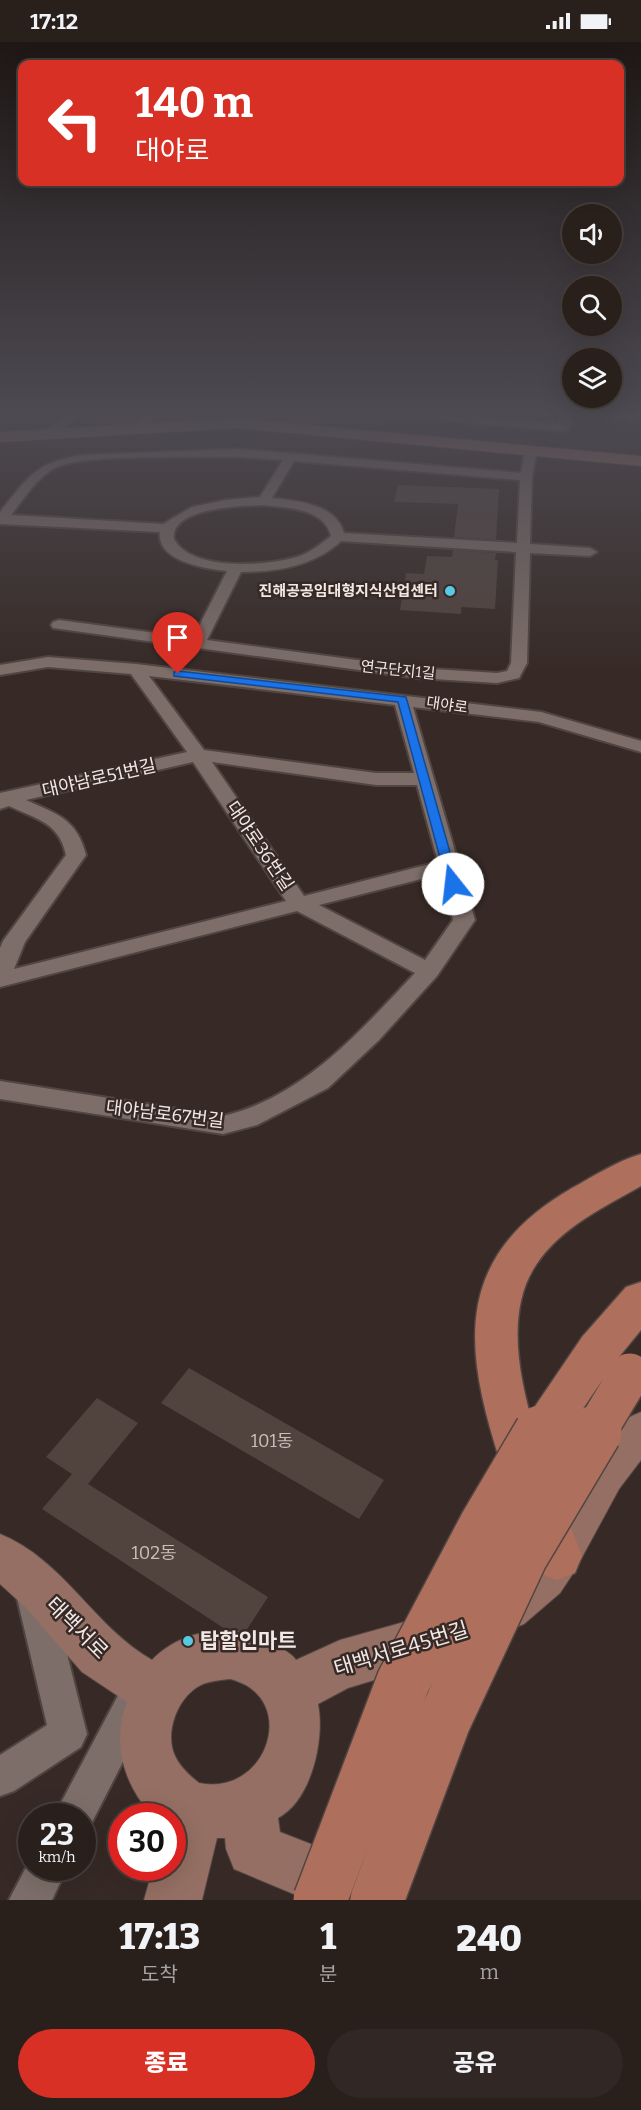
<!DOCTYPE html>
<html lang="ko">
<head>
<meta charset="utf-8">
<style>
  body { margin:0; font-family:Bitter,"Noto Sans KR",serif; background:#312825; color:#f1f3f6; height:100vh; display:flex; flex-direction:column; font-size:22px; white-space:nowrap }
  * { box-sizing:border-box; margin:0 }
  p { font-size:20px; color:#a5a3a3 }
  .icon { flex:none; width:33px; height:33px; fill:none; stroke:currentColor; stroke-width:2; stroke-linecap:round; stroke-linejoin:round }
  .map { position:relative; height:1858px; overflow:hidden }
  .drawer { display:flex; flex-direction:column; background:#29201c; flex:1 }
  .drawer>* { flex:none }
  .guide { position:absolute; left:18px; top:18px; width:606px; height:126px; border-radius:12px; box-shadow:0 6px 24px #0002,0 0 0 2px #453e3b; background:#d93025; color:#fff; overflow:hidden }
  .buttons { position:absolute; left:562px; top:162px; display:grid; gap:12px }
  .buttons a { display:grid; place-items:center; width:60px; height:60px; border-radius:50%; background:#29201c; box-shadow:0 6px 24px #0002,0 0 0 2px #453e3b; font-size:30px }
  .speed { position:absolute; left:18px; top:1761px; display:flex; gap:12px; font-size:30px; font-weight:700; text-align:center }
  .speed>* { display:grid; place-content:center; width:78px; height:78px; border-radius:50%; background:#29201c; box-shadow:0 6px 24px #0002,0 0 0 2px #453e3b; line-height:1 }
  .speed small { font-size:15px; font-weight:400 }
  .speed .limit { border:9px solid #d22; background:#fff; color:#111 }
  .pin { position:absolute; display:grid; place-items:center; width:51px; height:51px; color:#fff; margin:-62px -26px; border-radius:50% 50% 50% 0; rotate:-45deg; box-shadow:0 0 6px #0007 }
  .pin .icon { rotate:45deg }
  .me { position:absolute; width:66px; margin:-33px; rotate:344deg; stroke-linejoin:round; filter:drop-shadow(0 0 4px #0008) }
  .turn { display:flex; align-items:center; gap:21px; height:126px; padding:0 18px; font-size:27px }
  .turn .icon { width:78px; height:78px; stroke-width:2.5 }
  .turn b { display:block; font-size:42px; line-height:51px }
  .eta { display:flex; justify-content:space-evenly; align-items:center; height:102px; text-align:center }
  .eta b { font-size:36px; font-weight:800; line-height:42px }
  .cta { display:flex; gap:12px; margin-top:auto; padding:12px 18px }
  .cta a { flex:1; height:69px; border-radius:36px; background:#d93025; color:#fff; font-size:24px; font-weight:800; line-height:69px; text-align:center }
  .cta a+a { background:#312825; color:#f1f3f6 }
  .status { display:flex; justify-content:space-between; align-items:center; height:42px; padding:0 30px; background:#29201c; direction:ltr }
  .status svg { height:16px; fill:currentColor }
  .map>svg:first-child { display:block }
</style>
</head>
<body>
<div class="status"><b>17:12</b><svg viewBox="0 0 49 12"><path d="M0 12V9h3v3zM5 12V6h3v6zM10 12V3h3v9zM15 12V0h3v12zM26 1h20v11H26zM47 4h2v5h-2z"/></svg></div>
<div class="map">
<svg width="641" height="1858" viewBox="0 0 641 1858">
  <rect width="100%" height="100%" fill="#372a26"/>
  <path fill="#51433e" d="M398 443 499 447 496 498 454 495 458 462 394 460Z
    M453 508 496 511 495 518H498L495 567 461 565V572L400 568 406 531 424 532 427 514 452 515Z
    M189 1326 384 1438 359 1477 161 1361Z
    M97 1356 138 1381 88 1442 268 1555 246 1589 225 1587 42 1467 72 1432 46 1415Z"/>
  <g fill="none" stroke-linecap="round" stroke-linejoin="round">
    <defs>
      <path id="street" d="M70 370H83L52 394H44V390Z
        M148 370H160L138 390H130V386Z
        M229 370H239V383H231Z
        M380 370H421L558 382 562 370H573L569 386 563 389 386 373Z
        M574 370 641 371V377L580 373Z
        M531 404 537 408 532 435 530 502 590 506 597 510 590 514 530 511 527 621 519 636 497 641 417 636 53 586 51 583 53 580 59 578 193 596 227 529C206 527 156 519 160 490L0 482V470C29 434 36 420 83 413L238 407 521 431 525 408ZM170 415H238L283 418 260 455 226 458 192 465 163 482 11 473C23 458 37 435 55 426 81 414 141 416 170 415ZM294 419 520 438 517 501 344 491C336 462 298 459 272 456ZM264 463C288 466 324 466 331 494 321 502 312 509 300 514 270 524 191 530 174 497 170 465 243 464 264 463ZM341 499 516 510 511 621 507 629 497 631 417 626 207 598 241 530C277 530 314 524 341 499Z
        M48 615 136 622 541 670 641 699V710L539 680 413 665 475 878 437 934 379 998 328 1046 257 1083 223 1092 0 1057V1039L223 1074C304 1055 360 989 415 931L297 869 0 945V906L3 899 66 813C59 780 36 777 9 764L0 767V751L187 710 131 632 48 625 0 633V623ZM149 634 395 663 414 731H376L204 708ZM193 720 286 859 14 927 25 900 86 813C77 777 57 772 26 758ZM212 720 376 743H417L438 820 304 854ZM441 832 453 878 425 918 319 863Z
        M35 1539 47 1544 53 1556 87 1692 81 1705 14 1749 0 1754V1713L47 1683 17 1556 23 1544Z
        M135 1640 148 1646 154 1659 88 1788 82 1790V1774H54L122 1646Z
        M32 1814V1826H67L52 1858H9Z"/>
      <path id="secondary" d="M257 375 264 379 641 414V424L237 386 0 400V390Z
        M641 1370V1418L619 1447 574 1530 560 1551 524 1582 507 1589 490 1582 482 1565C495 1536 510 1537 527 1515 564 1469 581 1392 641 1370Z
        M0 1492C64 1518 93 1584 152 1618 184 1585 240 1579 278 1604 284 1608 292 1612 296 1618L340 1598 429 1573 447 1580 454 1598 447 1616 348 1646 318 1662C325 1696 312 1758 278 1776L280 1790 362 1822 371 1842 364 1858H308L234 1827 226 1807 225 1796H217L202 1858H144L153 1826H172V1774L152 1773C124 1743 111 1700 127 1660L82 1630 24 1564 0 1542ZM230 1637C300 1654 269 1755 199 1741 190 1734 180 1725 175 1714 164 1690 178 1653 203 1642 211 1639 221 1638 230 1637Z"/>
      <path id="primary" d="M641 1112V1144C604 1165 560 1186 536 1223 485 1299 553 1437 582 1514L575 1531 557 1538 539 1531C524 1495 512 1457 500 1419 463 1304 453 1215 572 1146 594 1134 617 1119 641 1112Z
        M641 1240V1288L614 1321 598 1327 582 1321 576 1308 582 1295 626 1245Z"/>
    </defs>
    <use href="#street" stroke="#514542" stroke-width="4"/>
    <use href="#secondary" stroke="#514542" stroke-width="2"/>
    <use href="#primary" stroke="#514542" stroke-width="3"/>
    <use href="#street" fill="#7d6e69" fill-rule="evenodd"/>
    <use href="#secondary" fill="#956f63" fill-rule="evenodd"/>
    <use href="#primary" fill="#ae6f5d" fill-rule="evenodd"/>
    <defs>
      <path id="primary-bridge-far1" d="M541 1392 598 1308
        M594 1392 630 1332"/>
      <path id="primary-bridge" d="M320 1858 403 1640 486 1483 541 1390
        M377 1858 444 1679 521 1514 595 1390"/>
    </defs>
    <use href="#primary-bridge-far1" stroke="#514542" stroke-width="44" stroke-linecap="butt"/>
    <use href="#primary-bridge" stroke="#514542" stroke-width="56" stroke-linecap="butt"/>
    <use href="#primary-bridge-far1" stroke="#ae6f5d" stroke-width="41"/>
    <use href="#primary-bridge" stroke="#ae6f5d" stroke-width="53"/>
  </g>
  <linearGradient id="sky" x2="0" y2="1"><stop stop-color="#1e1715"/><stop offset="0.59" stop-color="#4d4a52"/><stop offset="1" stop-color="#4d4a52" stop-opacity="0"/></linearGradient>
  <rect width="641" height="630" fill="url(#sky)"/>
  <path fill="#1a73e8" stroke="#114b97" stroke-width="1.5" d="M178 629 406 655 459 842 458 845 453 846 447 842 398 660 174 634V630Z"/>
  <g fill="#57c9e2" stroke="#372a26" stroke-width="2">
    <circle cx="450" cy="549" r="6"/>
    <circle cx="188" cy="1599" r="6"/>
  </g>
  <g text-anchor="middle" stroke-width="5" stroke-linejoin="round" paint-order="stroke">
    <g font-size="15" font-weight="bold" fill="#f1e8e5" stroke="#372a26" text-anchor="end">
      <text x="438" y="554">진해공공임대형지식산업센터</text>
    </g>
    <g font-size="15" fill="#f1e8e5" stroke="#372a26">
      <text transform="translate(398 628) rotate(6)" y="5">연구단지1길</text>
      <text transform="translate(447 663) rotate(8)" y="5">대야로</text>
    </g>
    <g font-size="18" fill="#f1e8e5" stroke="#372a26">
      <text transform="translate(99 736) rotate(-13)" y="6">대야남로51번길</text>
      <text transform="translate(260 804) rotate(56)" y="6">대야로36번길</text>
      <text transform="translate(165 1072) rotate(7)" y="6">대야남로67번길</text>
    </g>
    <g font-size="18" fill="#c9bfbb">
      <text x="272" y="1405">101동</text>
      <text x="154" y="1517">102동</text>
    </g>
    <g font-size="21" fill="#f1e8e5" stroke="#372a26">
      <text transform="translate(77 1586) rotate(45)" y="7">태백서로</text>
      <text transform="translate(401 1607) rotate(-17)" y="7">태백서로45번길</text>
    </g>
    <g font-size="21" font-weight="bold" fill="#f1e8e5" stroke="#372a26" text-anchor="start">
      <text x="200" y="1606">탑할인마트</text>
    </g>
  </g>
</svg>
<div class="buttons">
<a><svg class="icon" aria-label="sound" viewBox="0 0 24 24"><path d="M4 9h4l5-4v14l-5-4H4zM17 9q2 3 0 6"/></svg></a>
<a><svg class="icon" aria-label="search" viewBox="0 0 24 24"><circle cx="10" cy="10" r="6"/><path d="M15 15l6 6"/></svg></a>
<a><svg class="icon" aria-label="layers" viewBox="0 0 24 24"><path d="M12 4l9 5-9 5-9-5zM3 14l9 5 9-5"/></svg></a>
</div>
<div class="speed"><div>23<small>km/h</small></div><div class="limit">30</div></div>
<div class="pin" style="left:178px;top:632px;background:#d93025"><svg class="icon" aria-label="arrive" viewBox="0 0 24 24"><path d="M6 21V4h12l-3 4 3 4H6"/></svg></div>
<svg class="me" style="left:453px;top:842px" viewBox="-20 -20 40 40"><circle r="19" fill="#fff"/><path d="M0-13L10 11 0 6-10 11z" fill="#1a73e8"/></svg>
<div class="guide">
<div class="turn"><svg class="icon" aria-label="left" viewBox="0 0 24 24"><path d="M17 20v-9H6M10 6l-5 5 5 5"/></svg><div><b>140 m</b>대야로</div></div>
</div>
</div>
<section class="drawer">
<div class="eta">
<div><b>17:13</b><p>도착</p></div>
<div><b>1</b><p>분</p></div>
<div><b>240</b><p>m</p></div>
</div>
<div class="cta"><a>종료</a><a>공유</a></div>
</section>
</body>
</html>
